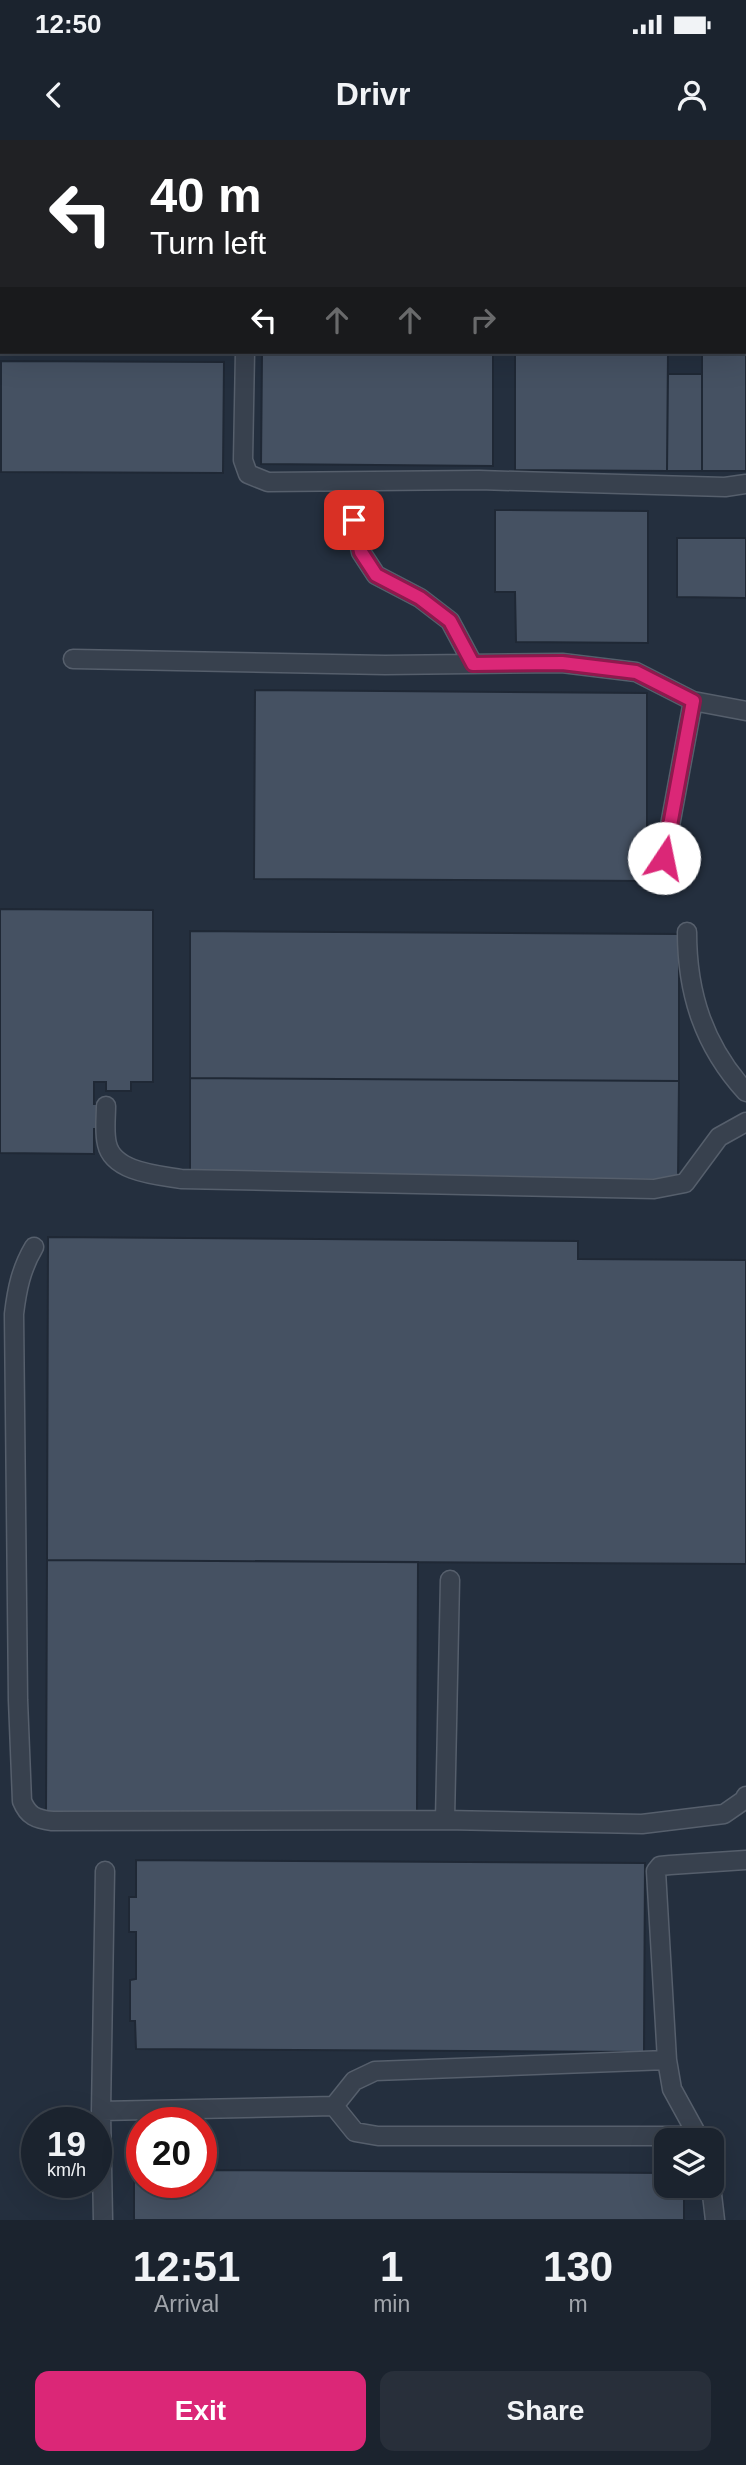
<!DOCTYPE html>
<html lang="en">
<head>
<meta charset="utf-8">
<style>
  body { margin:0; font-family:Helvetica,sans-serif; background:#282f3a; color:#f1f3f6; height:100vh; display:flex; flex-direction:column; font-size:26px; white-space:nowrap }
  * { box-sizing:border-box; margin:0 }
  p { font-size:23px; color:#a0a4aa }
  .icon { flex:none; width:38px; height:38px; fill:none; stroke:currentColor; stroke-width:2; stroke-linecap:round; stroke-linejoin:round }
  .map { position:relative; height:2080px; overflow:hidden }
  .panel { display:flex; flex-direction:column; background:#1b232e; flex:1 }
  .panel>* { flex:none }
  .banner { position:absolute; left:0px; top:0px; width:747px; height:214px; box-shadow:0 7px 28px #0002,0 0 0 2px #39404a; background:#202124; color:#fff; overflow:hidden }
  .fabs { position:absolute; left:654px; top:1988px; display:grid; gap:14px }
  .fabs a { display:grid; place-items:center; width:70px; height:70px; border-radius:14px; background:#1b232e; box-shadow:0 7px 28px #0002,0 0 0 2px #39404a; font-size:35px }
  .speed { position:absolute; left:21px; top:1967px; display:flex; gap:14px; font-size:35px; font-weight:700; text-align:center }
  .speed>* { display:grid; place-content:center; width:91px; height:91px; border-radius:50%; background:#1b232e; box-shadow:0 7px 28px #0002,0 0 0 2px #39404a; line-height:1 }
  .speed small { font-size:18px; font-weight:400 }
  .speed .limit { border:10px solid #d22; background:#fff; color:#111 }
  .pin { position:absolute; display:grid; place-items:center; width:60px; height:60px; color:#fff; margin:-30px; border-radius:14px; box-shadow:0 4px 10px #0006 }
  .me { position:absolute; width:77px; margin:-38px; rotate:11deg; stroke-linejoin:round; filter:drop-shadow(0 0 5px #0008) }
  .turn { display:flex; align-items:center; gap:24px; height:147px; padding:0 35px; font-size:32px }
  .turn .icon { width:91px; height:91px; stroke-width:2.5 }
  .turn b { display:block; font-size:49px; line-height:60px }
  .lanes { display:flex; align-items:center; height:66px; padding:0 35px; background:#0003; justify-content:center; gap:35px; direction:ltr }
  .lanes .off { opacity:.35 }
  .eta { display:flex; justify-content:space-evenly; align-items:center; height:119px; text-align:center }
  .eta b { font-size:42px; font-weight:700; line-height:49px }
  .primary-button { display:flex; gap:14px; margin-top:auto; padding:14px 35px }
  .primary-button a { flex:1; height:80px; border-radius:14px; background:#db2777; color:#fff; font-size:28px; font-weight:700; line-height:80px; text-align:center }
  .primary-button a+a { background:#282f3a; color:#f1f3f6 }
  .status { display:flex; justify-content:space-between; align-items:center; height:49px; padding:0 35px; background:#1b232e; direction:ltr }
  .status svg { height:19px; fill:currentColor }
  header { display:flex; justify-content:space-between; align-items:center; height:91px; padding:0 35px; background:#1b232e; font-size:32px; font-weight:700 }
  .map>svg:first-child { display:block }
</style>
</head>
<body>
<div class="status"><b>12:50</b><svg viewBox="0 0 49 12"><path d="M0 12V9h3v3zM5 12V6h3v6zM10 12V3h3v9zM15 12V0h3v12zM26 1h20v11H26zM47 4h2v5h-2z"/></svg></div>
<header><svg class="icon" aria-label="back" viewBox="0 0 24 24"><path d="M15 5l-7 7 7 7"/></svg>Drivr<svg class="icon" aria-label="person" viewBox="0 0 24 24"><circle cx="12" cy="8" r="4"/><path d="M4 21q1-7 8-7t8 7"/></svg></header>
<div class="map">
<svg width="746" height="2080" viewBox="0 0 746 2080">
  <rect width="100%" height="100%" fill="#242f3e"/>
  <path fill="#455162" stroke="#1f2835" stroke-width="2" d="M1 0H216L2 2V181Z
    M236 0H327V2H236Z
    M396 0H474V2H396Z
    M746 197V331H702V212H746Z
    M262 212H493V326L261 324Z
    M515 212H668L667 331 515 330Z
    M1 221 224 222 223 333 1 332Z
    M668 234H702V331H667Z
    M495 370 648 371V503L516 502 515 452H495Z
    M677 398H746V458L677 457Z
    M255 550 647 553V741L254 739Z
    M0 769 153 770V942H131V951H106V942H94V964H103V989H94V1014L0 1013Z
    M190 791 679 794V941L190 938Z
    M190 938 679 941 678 1040 190 1038Z
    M48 1097 578 1101V1119L746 1120V1424L47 1420Z
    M47 1420 418 1422 417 1675 46 1673Z
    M136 1720 645 1723 644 1912 136 1909 135 1881H130V1840L136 1839V1792H129V1757H136Z
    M134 2030H142V2042H201V2030L667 2033V2046H684V2080H134Z"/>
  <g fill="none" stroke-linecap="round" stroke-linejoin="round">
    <defs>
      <path id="lane" d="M331 2V0
        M245 212 243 320 248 334 268 342 479 340 725 347 746 344
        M354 380 361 412 376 435 420 458 450 481 473 524
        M73 519 385 525 562 523 636 532 693 561 746 571
        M664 718 693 561
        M687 792C687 854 704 906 746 952
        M106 966C106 978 104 992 107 1004 113 1032 157 1035 181 1039L654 1049 685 1043 719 997 746 982
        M34 1107C21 1129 17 1149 14 1174L18 1560 22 1661C28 1676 36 1679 52 1681L445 1680 642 1684 724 1674 744 1660 746 1656
        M445 1680 450 1440
        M334 1966 355 1992 378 1996H698
        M101 1971 334 1966 354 1941 375 1931 667 1920
        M700 2000 672 1949 667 1920 656 1731 660 1726 670 1725 746 1720
        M711 2046 715 2080
        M103 2080 101 1971 105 1731"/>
    </defs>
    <use href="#lane" stroke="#565f6c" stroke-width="21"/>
    <use href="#lane" stroke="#38414e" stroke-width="18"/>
  </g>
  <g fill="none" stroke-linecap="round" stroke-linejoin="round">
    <defs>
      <path id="route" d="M354 380 361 412 376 435 420 458 450 481 473 524 562 523 636 532 693 561 664 718"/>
    </defs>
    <use href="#route" stroke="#8e194d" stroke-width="18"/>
    <use href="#route" stroke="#db2777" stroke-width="12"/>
  </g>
</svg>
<div class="fabs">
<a><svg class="icon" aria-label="layers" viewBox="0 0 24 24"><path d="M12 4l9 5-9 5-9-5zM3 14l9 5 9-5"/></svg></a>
</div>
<div class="speed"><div>19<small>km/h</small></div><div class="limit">20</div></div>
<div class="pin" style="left:354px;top:380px;background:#d93025"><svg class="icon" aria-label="arrive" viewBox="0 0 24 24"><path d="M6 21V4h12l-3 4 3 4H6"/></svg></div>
<svg class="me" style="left:664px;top:718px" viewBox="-20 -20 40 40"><circle r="19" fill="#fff"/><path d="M0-13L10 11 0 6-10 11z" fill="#db2777"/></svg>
<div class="banner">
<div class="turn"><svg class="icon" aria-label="left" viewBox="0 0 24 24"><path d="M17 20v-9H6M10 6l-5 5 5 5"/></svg><div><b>40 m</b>Turn left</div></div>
<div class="lanes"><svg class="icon" aria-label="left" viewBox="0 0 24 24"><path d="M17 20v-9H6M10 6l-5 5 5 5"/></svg><svg class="icon off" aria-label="ahead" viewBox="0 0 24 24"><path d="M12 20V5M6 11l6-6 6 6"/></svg><svg class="icon off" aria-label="ahead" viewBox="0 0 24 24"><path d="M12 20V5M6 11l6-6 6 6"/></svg><svg class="icon off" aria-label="right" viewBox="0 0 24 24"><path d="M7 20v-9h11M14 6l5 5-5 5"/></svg></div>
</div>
</div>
<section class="panel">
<div class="eta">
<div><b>12:51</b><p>Arrival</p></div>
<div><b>1</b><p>min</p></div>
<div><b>130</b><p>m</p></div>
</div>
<div class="primary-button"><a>Exit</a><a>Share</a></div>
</section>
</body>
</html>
